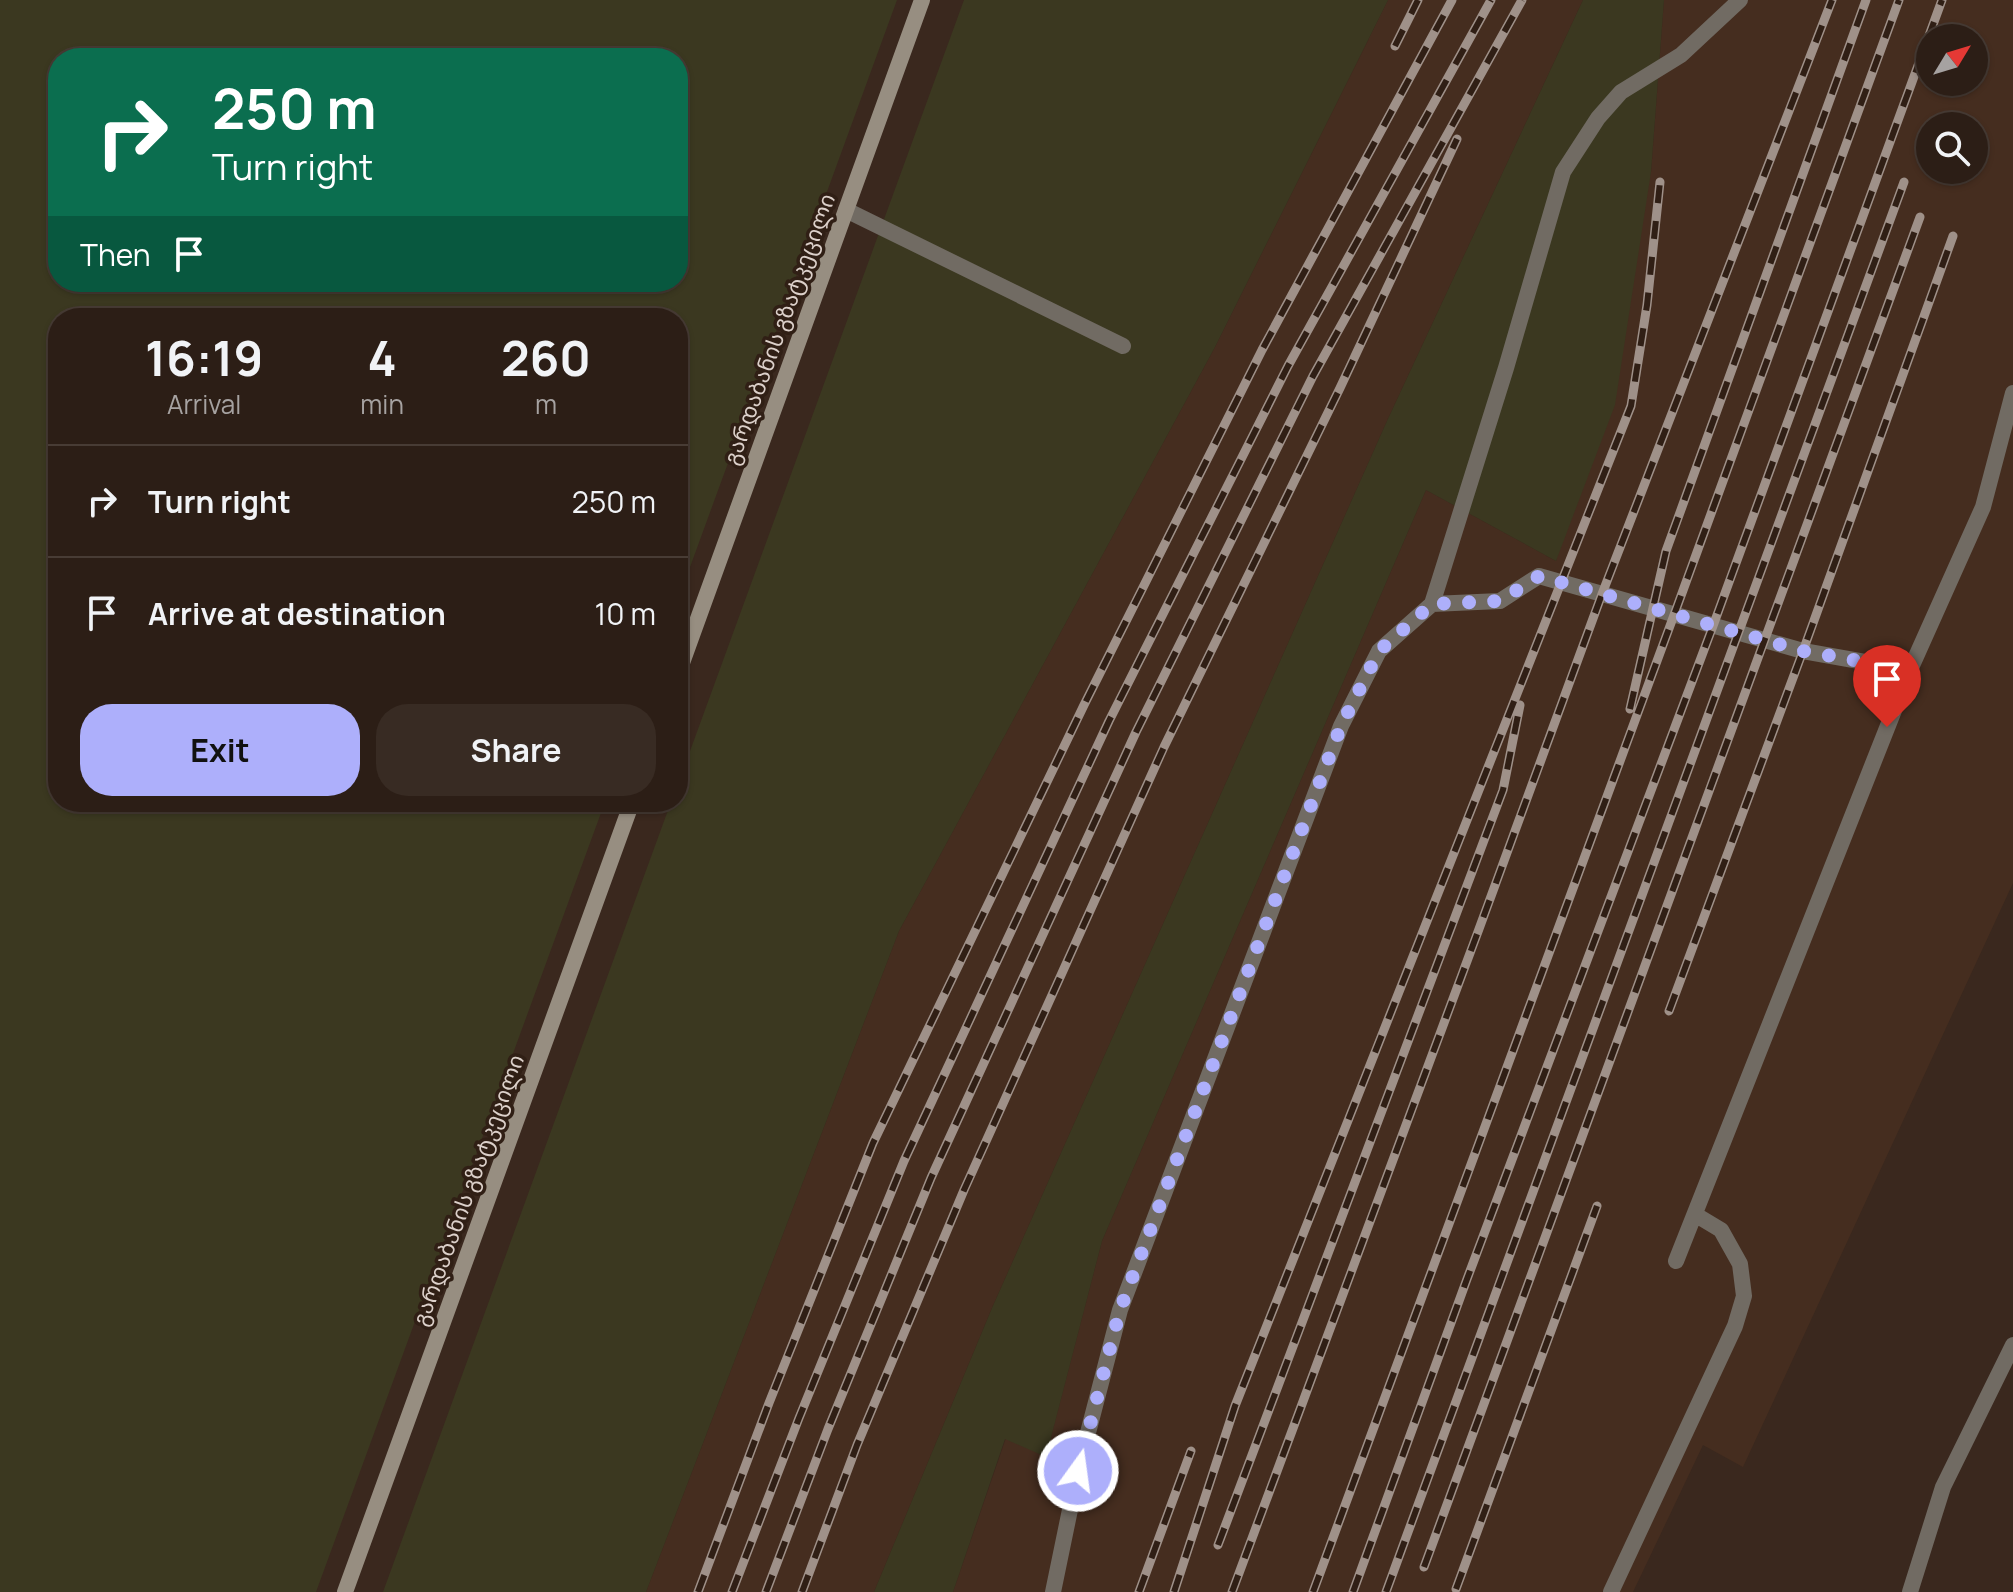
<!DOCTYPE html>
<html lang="en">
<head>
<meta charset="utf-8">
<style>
  body { margin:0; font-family:Manrope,"Noto Sans Georgian",sans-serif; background:#382b23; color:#f1f3f6; height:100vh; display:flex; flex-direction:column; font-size:30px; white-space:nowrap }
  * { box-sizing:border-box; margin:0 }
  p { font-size:26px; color:#a6a2a1 }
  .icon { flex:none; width:44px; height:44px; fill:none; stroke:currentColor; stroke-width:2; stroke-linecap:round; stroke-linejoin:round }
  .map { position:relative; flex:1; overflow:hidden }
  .details { position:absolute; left:48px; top:308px; width:640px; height:504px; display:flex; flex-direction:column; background:#2c1e16; border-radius:32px; box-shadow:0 2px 6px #0004,0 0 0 2px #483c35 }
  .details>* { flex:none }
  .top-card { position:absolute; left:48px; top:48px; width:640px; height:244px; border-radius:32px; box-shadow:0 2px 6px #0004,0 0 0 2px #483c35; background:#0b6e4f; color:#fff; overflow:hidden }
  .needle { width:52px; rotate:52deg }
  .controls { position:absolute; left:1916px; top:24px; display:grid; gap:16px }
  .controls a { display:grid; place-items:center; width:72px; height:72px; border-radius:50%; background:#2c1e16; box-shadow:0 2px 6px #0004,0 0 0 2px #483c35; font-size:40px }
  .pin { position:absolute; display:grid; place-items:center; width:68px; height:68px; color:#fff; margin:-82px -34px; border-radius:50% 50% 50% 0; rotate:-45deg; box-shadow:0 0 8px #0007 }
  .pin .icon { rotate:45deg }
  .me { position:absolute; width:88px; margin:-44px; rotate:14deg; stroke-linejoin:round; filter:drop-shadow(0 0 6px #0008) }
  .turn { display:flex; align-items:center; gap:28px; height:168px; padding:0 32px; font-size:36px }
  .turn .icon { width:104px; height:104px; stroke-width:2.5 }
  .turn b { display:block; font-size:56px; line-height:68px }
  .then { display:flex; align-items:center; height:76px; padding:0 32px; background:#0003; gap:16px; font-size:30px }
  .eta { display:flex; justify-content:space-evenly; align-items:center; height:136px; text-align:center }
  .eta b { font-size:48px; font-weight:700; line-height:56px }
  .cta { display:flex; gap:16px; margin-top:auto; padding:16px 32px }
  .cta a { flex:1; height:92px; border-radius:32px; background:#adaffb; color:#111; font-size:32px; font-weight:700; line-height:92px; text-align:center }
  .cta a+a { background:#382b23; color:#f1f3f6 }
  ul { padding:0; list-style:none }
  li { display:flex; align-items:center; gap:24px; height:112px; padding:0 32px; border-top:2px solid #483c35 }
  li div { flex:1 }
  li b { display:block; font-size:30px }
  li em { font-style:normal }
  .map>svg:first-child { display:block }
</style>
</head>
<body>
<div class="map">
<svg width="2013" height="1592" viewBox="0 0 2013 1592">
  <rect width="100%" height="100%" fill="#3a281e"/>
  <path fill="#452d1f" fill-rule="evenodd" d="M1388 0H1583L1387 421 992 1308 874 1592H646L899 931 1215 347Z
    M1664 0H2013V883L1743 1467 1703 1445 1633 1592H953L1006 1438 1046 1456 1102 1241 1426 490 1556 561 1651 172ZM1930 38H1974V82H1930ZM1930 126H1974V170H1930Z"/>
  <path fill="#3b3820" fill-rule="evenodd" d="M0 0H897L678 600V318H58V802H605L316 1592H0ZM58 58H678V282H58Z
    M964 0H1388L1215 347 899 931 646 1592H383L671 802H678V784Z
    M1583 0H1664L1651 172 1615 405 1556 561 1426 490 1102 1241 1046 1457 1005 1439 953 1592H874L992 1308 1387 421Z"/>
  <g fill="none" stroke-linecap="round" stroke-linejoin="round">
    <path stroke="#716b63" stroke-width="16" d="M846 210 1123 346
      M1432 604 1506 368 1563 172 1598 118 1621 92 1681 55 1740 0
      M1676 1261 1910 670 1983 507 2013 393
      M1053 1592 1078 1471 1120 1310 1341 726 1379 651 1432 604 1500 601 1539 576 1803 651 1910 670
      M1611 1592 1735 1326 1744 1296 1740 1264 1721 1230 1696 1215"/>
    <path stroke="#716b63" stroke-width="16" d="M1910 1592 1943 1487 2013 1345"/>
    <path stroke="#978e81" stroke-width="16" d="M678 674 922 0
      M345 1592 632 802"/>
    <defs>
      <path id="rail" d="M1395 46 1418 0
        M1630 709 1666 551 1866 0
        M1669 1011 1803 651 1953 236
        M1218 1545 1503 790 1520 705
        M1424 1567 1920 217
        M1456 1589 1597 1206
        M698 1592 769 1403 873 1143 1084 705 1262 350 1452 0
        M732 1592 799 1418 904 1161 1109 721 1288 366 1491 0
        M766 1592 828 1429 931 1178 1136 732 1313 376 1522 0
        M802 1592 857 1445 964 1190 1164 747 1340 388 1457 139
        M1139 1592 1191 1451
        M1174 1592 1235 1406 1631 406 1647 305 1660 182
        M1232 1592 1479 929 1602 594 1832 0
        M1313 1592 1674 615 1899 0
        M1353 1592 1467 1279 1713 626 1942 0
        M1386 1592 1904 182"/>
    </defs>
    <use href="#rail" stroke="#9f9189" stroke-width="9"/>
    <use href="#rail" stroke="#301f15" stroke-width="6" stroke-dasharray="18" stroke-linecap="butt"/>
  </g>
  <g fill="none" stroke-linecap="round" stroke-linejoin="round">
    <path stroke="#adaffb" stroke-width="14" stroke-dasharray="0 25.2" d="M1078 1471 1120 1310 1341 726 1379 651 1432 604 1500 601 1539 576 1803 651 1910 670 1887 727"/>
  </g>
  <g text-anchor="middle" stroke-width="7" stroke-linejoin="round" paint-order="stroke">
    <g font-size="22" fill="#dcd0ca" stroke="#301f15">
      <text transform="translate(779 329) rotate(-70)" y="8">გარდაბანის გზატკეცილი</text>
      <text transform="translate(468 1190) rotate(-70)" y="8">გარდაბანის გზატკეცილი</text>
    </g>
  </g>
</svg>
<div class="controls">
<a><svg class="needle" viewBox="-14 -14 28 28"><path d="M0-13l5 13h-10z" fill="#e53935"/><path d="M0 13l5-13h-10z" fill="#a6a2a1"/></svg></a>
<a><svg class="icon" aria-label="search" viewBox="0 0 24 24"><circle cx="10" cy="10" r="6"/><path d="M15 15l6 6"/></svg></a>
</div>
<div class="pin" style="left:1887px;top:727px;background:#d93025"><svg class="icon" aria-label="arrive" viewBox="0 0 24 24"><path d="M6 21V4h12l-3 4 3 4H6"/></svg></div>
<svg class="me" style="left:1078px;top:1471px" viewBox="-20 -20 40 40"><circle r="17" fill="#adaffb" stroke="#fff" stroke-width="3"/><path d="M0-11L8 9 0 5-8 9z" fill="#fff"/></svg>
<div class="top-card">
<div class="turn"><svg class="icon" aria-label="right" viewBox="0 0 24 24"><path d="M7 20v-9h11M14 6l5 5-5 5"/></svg><div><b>250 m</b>Turn right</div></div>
<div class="then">Then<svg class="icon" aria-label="arrive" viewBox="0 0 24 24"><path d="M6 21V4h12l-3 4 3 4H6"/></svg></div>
</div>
<section class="details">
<div class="eta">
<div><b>16:19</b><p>Arrival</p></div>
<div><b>4</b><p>min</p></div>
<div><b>260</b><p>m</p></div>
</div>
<ul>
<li><svg class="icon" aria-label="right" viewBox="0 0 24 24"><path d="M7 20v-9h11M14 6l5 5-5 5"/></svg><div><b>Turn right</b></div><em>250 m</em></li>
<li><svg class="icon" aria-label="arrive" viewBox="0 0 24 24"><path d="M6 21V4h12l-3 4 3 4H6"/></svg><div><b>Arrive at destination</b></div><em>10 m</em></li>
</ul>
<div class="cta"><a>Exit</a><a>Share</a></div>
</section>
</div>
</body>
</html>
